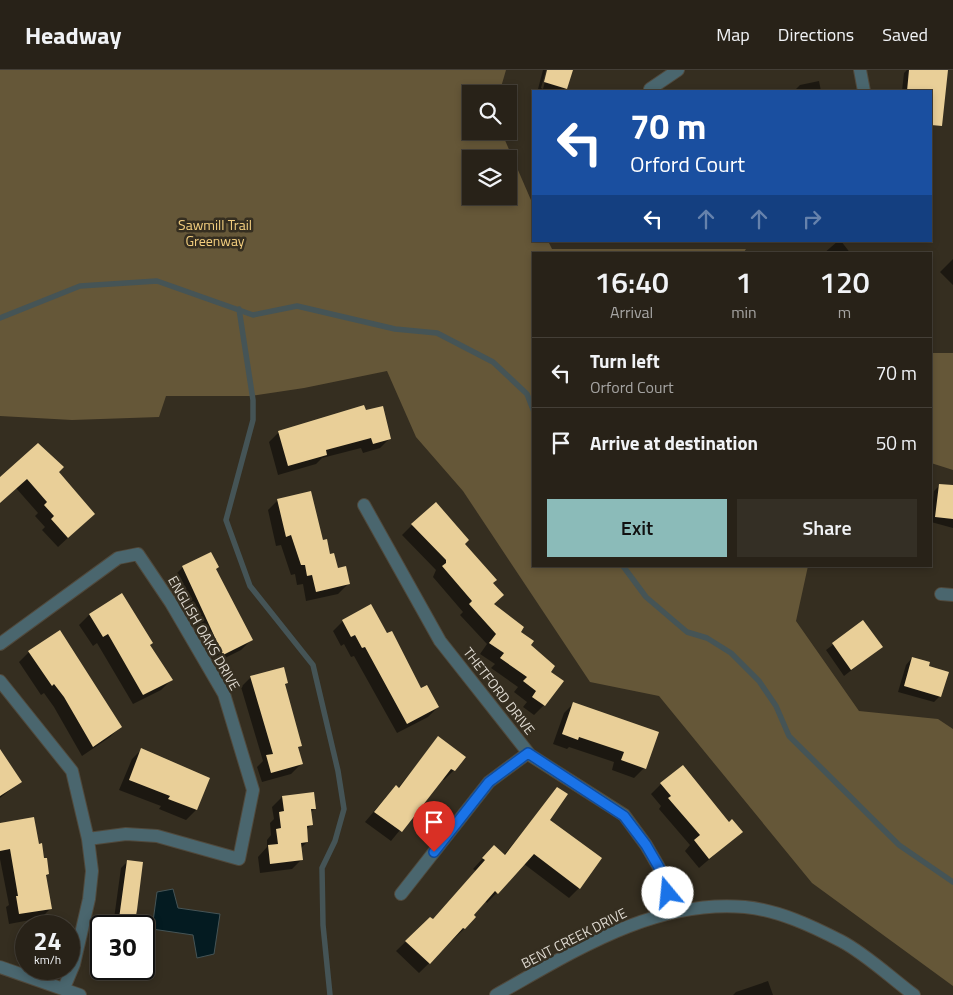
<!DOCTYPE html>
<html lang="en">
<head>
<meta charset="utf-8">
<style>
  body { margin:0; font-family:"Titillium Web",sans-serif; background:#342f25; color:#f1f3f6; height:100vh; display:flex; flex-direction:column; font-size:19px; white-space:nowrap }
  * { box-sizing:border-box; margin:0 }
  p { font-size:16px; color:#a5a4a2 }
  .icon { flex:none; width:28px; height:28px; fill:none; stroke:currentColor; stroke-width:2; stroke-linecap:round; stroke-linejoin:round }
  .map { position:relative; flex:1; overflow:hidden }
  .side { position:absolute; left:532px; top:182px; width:400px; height:315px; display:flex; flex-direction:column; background:#282218; border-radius:0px; box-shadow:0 2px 8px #0003,0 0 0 1px #443f37 }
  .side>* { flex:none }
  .top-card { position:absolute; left:532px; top:20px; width:400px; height:152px; border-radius:0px; box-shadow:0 2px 8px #0003,0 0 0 1px #443f37; background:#1a4fa0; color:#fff; overflow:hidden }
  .fabs { position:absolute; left:462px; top:15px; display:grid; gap:10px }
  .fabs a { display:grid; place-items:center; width:55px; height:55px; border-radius:0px; background:#282218; box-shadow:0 2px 8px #0003,0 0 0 1px #443f37; font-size:25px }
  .speed { position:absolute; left:15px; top:845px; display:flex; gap:10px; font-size:25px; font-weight:700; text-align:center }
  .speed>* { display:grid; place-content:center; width:65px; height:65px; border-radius:50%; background:#282218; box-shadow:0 2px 8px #0003,0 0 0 1px #443f37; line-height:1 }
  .speed small { font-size:12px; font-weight:400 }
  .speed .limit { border:2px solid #111; border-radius:8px; background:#fff; color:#111 }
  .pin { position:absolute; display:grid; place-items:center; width:42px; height:42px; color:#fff; margin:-51px -21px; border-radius:50% 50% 50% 0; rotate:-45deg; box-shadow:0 0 5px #0007 }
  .pin .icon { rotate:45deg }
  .me { position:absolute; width:55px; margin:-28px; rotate:343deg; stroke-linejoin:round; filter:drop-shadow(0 0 4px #0008) }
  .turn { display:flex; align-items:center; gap:18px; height:105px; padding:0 15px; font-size:22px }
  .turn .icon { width:65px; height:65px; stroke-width:2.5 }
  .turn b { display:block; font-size:35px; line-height:42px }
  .lanes { display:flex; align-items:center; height:48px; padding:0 15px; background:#0003; justify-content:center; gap:25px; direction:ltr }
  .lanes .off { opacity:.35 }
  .eta { display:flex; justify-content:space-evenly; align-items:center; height:85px; text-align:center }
  .eta b { font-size:30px; font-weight:600; line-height:35px }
  .action { display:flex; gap:10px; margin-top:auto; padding:10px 15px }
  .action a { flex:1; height:58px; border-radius:0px; background:#8bbbb9; color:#111; font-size:20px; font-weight:600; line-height:58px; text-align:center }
  .action a+a { background:#342f25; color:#f1f3f6 }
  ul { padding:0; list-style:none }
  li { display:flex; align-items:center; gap:15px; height:70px; padding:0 15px; border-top:1px solid #443f37 }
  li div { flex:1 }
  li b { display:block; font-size:19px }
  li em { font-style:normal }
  header { display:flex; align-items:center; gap:30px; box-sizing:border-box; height:70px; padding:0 25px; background:#282218; border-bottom:1px solid #443f37 }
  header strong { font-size:24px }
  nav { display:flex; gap:28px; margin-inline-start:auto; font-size:18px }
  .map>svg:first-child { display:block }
</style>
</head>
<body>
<header>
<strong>Headway</strong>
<nav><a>Map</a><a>Directions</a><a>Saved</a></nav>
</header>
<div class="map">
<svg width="953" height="925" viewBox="0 0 953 925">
  <rect width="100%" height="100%" fill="#352e20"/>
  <path fill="#655738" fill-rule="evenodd" d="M0 0H506L499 24H471V61H501L534 137V171H548L552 179H746L743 184H534V496H808L796 551 859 641 938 649 953 659V916L812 813 659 626 590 612 463 421 416 367 387 301 304 318 250 326H166L159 347 72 350 0 346ZM471 89H509V126H471Z
    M931 283H953V400L931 393Z"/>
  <path fill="#041b21" stroke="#455456" d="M173 819 178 838 220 844 214 884 197 888 193 865 152 859 157 822Z"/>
  <path fill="#0007" d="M543 0H546L541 18 543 19 548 0H571L566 18 563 21 538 19Z
    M907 0H946L931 21H902L904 3Z
    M819 11 821 21H794L800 15Z
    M838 171H841L851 184H823Z
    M953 189V215L940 202Z
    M365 342 390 368 380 378 363 383 361 378 322 388 316 394 278 405 269 372 279 362Z
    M58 402 83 454 58 477 42 460 45 457 35 446 38 443 16 418 0 432V409Z
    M940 415 953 416V458L931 452 934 421Z
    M278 430 322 472 337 500 348 514 338 524 306 531 303 514 297 515 295 504 291 505 281 475 276 476 268 440Z
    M412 455 463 474 492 514 493 535 519 562 550 602 544 635 534 645 523 637 527 632 514 622 518 617 491 598 495 594 480 584 487 574 460 545 463 542 433 507 436 500 402 465Z
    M183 497 215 499 251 570 241 580 213 594 173 507Z
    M121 525 152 573 149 576 171 610 161 620 133 634 97 573 93 576 79 555 89 545Z
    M371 536 421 620 438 637 428 647 397 663 354 586 351 587 344 574 341 576 333 561 343 551Z
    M863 552 881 577 844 606 826 580Z
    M29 582 120 657 110 667 82 686 54 637 44 623 41 625 19 592Z
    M912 588 928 597 940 626 934 632 898 622 906 595Z
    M251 607 287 613 284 616 301 675 297 679 301 694 291 704 262 712 257 697 263 691 241 617Z
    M574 633 644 698 634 708 612 700 614 692 569 677 567 679 553 674 564 643Z
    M439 667 454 700 444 710 442 709 391 771 365 752 386 727 396 717 398 718Z
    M142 679 208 709 196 740 186 750 159 739 161 736 119 720 132 689Z
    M0 681 20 712 0 728Z
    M661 714 729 753 741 762 699 798 685 781 690 775 659 739 661 736 651 724Z
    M558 718 548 750 579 818 569 828 524 794 487 833 485 831 464 859 419 903 396 881 430 848 432 850 476 801 473 799 484 787 504 785Z
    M282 727 315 738 310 743 312 754 306 760 307 772 301 778 302 789 292 799 260 803 258 787 267 777V770L271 765 270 753 274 749 272 737Z
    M0 755 38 775 48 804 45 807 51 838 41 848 9 854 6 837 9 835 0 789Z
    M127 792 141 794 133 856H113L121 798Z
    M768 911 773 925H733L736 922Z"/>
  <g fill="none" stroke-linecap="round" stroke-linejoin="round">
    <path stroke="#455456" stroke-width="5.5" d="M239 239 253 330V350L226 450 250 516 313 595 338 701 344 739 335 771 322 798 323 855 330 925
      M0 248 80 216 157 211 253 245 297 236 395 259 437 263 493 292 527 324 534 342
      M623 496 646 527 687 562 707 568 731 583 759 611 776 636 789 666 899 775 953 812"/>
  </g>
  <path fill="#e9cf98" d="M547 0H573L567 19 544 12Z
    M909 0H948L942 56 931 55V21H907Z
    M364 335 366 340 383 336 391 369 373 374 371 368 326 380 327 385 288 396 278 361Z
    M38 373 64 397 59 402 95 444 68 468 51 449 54 446 44 435 47 432 27 409 0 433V407Z
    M939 414 953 415V449L935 447Z
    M311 421 323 470 327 469 330 484 334 483 338 498 346 496 350 514 316 522 312 505 307 506 305 495H301L291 465 286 467 277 429Z
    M436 432 469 470 465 474 497 510 493 513 504 525 494 534 524 557 521 562 534 571 531 575 555 596 551 602 564 611 545 636 532 627 536 621 523 611 527 607 500 588 504 583 489 573 496 564 469 534 472 531 442 496 446 493V490L411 454Z
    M211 482 219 497 216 499 253 570 223 585 182 496Z
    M122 523 153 573 150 575 173 610 143 625 108 564 103 567 89 544Z
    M371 534 387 563 392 561 421 618 427 615 439 637 407 654 365 577 362 578 355 565 351 567 342 550Z
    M863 550 883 577 851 600 832 573Z
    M60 560 122 657 93 677 64 627 54 614 52 616 28 581Z
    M912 587 930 592 929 596 949 602 941 627 904 616Z
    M284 597 288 613 285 614 302 676 298 677 303 694 271 703 266 685 273 684 250 606Z
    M573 632 659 662 646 699 621 690 624 682 579 667 578 670 562 664Z
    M438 666 466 687 455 701 451 699 402 762 374 742 396 715 399 718Z
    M141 678 210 708 197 740 168 729 170 726 129 710Z
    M0 679 22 712 0 726Z
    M683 695 729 752 732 749 743 762 709 789 694 770 700 765 668 728 671 726 660 713Z
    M557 717 568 724 550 750 602 788 580 819 534 784 498 824 495 821 474 845 476 847 465 859 463 858 430 894 405 871 430 847 433 849 485 790 482 788 494 775 505 785Z
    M314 722 316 739H311L313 755 307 756 308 772 301 773 303 790 270 794 268 775 278 774 276 759 281 758 279 742 284 741 282 726Z
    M34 747 39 774 42 773 44 788H47L49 804 46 805 52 839 19 844 16 826H18L10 779 0 781V753Z
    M127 790 143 792 137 840 134 856H118Z"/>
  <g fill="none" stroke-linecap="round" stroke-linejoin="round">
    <defs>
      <path id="minor" d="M860 0 864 21
        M650 19 678 0
        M364 435 440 571 530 685 624 745 646 775 664 806 672 841
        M941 524 953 525
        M0 574 118 488 138 484 171 533 224 624 253 720 239 789 157 766 126 764 88 769
        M0 611 72 701 88 769 92 801 89 829 74 894 64 918
        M401 824 489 712 528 683
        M0 897 80 925
        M496 925C573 882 653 829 745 837 778 840 812 856 841 871 866 884 891 908 914 925"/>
    </defs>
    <use href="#minor" stroke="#50493c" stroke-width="14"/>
    <use href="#minor" stroke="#4a666e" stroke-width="12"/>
  </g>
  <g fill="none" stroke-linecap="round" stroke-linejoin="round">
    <defs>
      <path id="route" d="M434 782 489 712 528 683 624 746 646 775 664 806 668 823"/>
    </defs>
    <use href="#route" stroke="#114b97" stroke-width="12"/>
    <use href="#route" stroke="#1a73e8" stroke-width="9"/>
  </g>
  <g text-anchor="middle" stroke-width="5" stroke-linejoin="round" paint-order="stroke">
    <g font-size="14" fill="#f4cf7f" stroke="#352e20">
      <text x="215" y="160">Sawmill Trail<tspan x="215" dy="16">Greenway</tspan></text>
    </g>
    <g font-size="14" fill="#ded9d0" stroke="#352e20">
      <text transform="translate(204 563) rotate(60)" y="5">ENGLISH OAKS DRIVE</text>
      <text transform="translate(499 621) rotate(52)" y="5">THETFORD DRIVE</text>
      <text transform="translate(574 868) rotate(-27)" y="5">BENT CREEK DRIVE</text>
    </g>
  </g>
</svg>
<div class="fabs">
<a><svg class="icon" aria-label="search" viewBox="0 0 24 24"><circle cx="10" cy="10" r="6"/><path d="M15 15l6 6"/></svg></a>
<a><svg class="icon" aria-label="layers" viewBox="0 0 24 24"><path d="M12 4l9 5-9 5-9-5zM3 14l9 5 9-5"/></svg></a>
</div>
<div class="speed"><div>24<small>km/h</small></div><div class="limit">30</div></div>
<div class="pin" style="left:434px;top:782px;background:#d93025"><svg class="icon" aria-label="arrive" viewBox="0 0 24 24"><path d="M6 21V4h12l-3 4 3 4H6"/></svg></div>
<svg class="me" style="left:668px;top:823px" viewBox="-20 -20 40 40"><circle r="19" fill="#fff"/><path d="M0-13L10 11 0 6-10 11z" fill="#1a73e8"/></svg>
<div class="top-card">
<div class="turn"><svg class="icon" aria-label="left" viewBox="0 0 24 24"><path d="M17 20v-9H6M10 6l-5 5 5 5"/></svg><div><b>70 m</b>Orford Court</div></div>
<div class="lanes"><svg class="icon" aria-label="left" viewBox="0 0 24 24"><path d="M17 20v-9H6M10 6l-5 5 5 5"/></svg><svg class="icon off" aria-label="ahead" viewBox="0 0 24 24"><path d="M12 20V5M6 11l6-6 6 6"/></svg><svg class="icon off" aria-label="ahead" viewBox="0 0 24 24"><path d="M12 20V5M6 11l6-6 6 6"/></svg><svg class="icon off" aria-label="right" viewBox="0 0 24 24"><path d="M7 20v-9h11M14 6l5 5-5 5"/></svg></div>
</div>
<section class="side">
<div class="eta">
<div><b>16:40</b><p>Arrival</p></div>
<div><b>1</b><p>min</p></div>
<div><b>120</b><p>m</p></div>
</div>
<ul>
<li><svg class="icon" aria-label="left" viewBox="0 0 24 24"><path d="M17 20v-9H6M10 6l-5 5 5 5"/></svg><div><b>Turn left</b><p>Orford Court</p></div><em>70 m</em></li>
<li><svg class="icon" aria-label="arrive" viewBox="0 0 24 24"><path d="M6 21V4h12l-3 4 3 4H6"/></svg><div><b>Arrive at destination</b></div><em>50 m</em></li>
</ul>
<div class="action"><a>Exit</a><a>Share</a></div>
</section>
</div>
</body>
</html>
